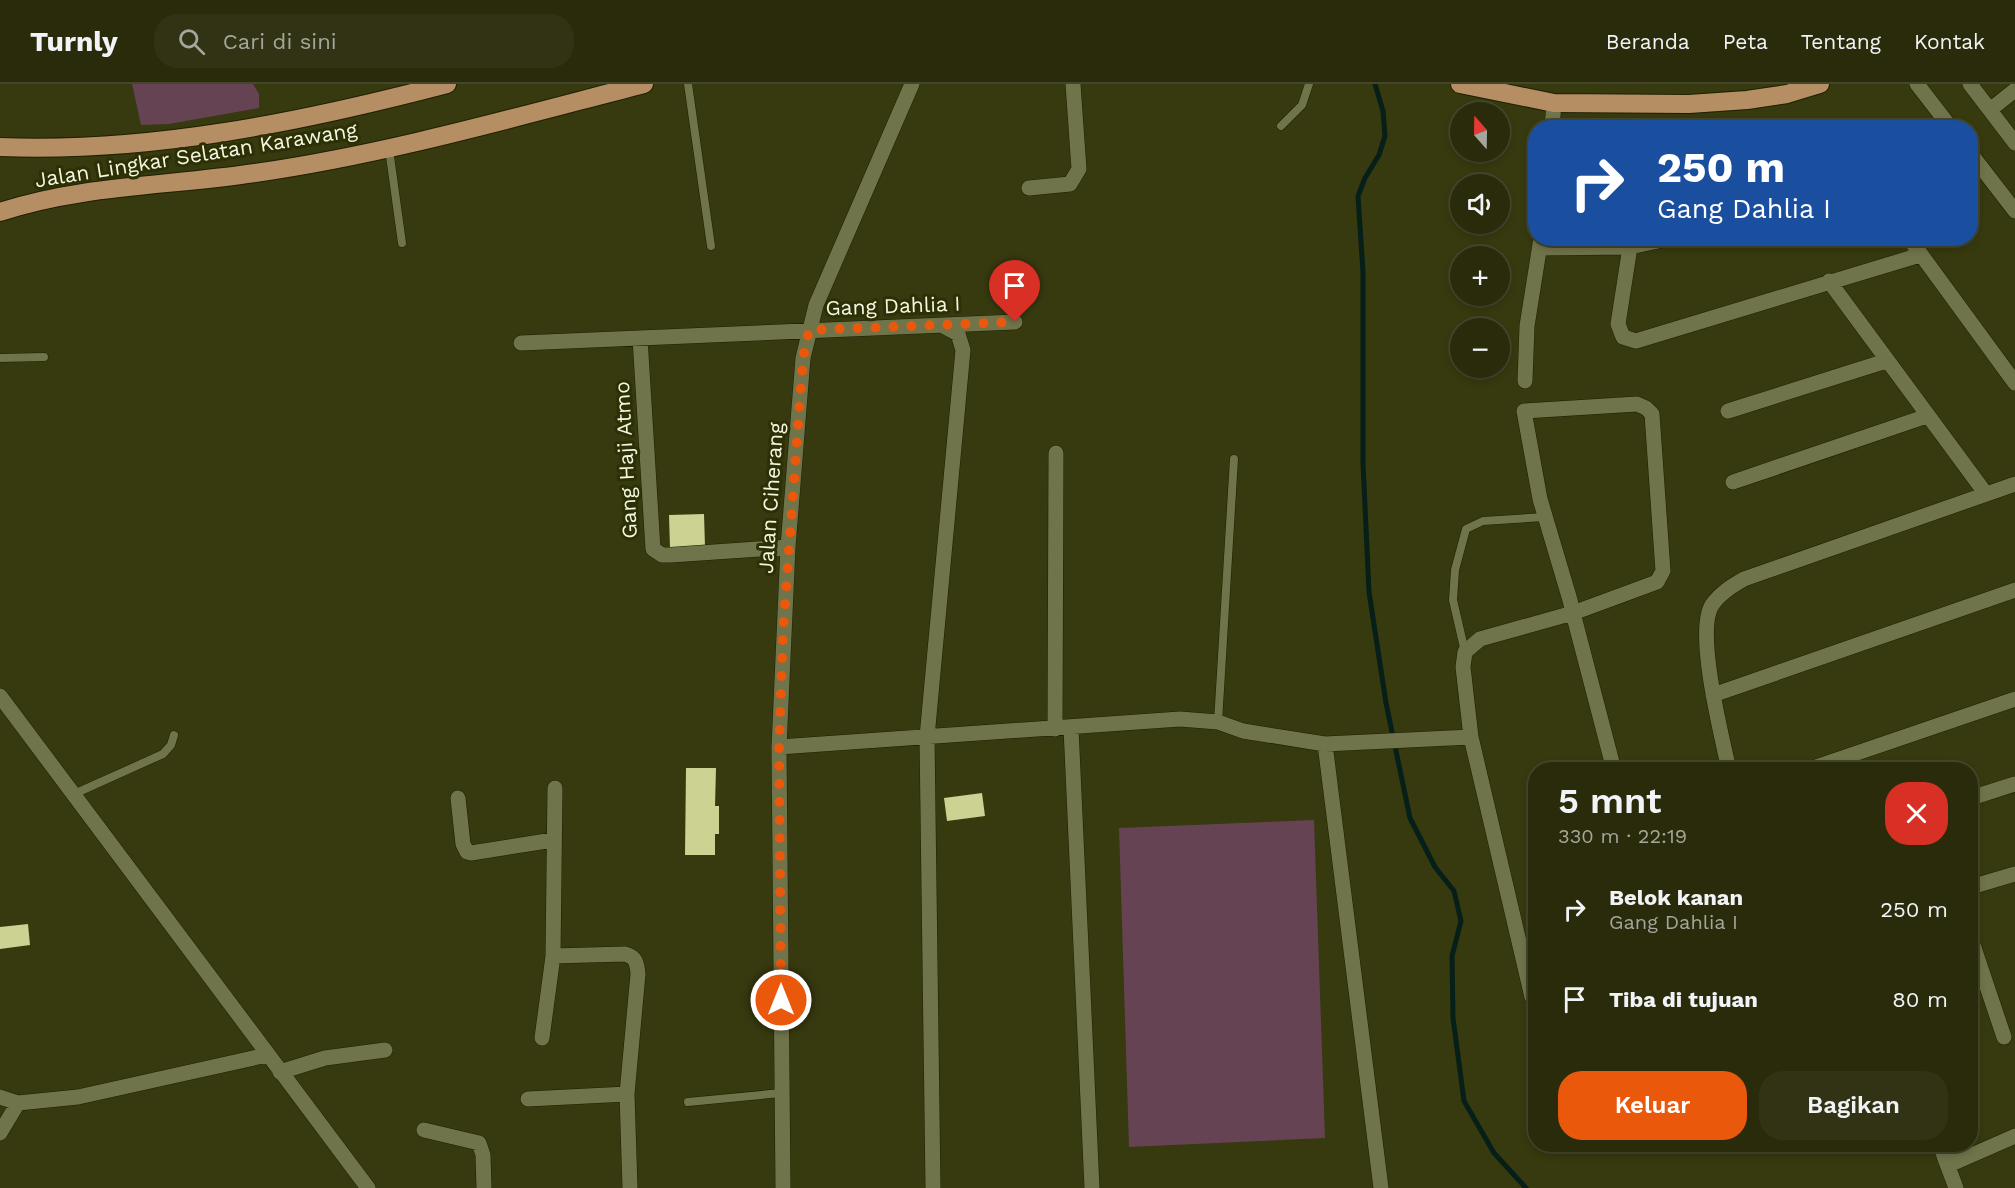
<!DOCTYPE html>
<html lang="id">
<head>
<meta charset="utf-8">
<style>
  body { margin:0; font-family:"Work Sans",sans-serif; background:#313314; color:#f1f3f6; height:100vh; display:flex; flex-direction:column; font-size:22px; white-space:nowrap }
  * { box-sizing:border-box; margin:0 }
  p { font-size:20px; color:#a5a79d }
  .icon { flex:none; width:33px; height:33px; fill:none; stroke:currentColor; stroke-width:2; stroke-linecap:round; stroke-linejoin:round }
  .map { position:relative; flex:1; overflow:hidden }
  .sheet { position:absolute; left:1528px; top:678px; width:450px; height:390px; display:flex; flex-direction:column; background:#292b0b; border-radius:24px; box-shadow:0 3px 9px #0003,0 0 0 2px #45472c }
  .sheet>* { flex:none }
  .banner { position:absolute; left:1528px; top:36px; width:450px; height:126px; border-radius:24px; box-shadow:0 3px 9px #0003,0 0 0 2px #45472c; background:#1a4fa0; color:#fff; overflow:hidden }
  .needle { width:39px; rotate:340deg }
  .tools { position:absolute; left:1450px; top:18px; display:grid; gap:12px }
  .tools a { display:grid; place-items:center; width:60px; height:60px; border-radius:50%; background:#292b0b; box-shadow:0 3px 9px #0003,0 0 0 2px #45472c; font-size:30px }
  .pin { position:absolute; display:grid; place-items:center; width:51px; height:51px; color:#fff; margin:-62px -26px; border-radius:50% 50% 50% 0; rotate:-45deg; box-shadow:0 0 6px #0007 }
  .pin .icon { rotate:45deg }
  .me { position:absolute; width:66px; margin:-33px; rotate:0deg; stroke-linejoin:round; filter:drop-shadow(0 0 4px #0008) }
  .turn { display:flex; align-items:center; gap:21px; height:126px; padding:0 30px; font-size:27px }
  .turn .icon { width:78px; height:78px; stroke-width:2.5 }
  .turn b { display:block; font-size:42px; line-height:51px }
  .round { display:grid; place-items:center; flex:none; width:63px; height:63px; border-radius:24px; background:#313314 }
  .summary { display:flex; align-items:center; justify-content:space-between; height:102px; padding:0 30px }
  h1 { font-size:36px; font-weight:600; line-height:45px }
  .primary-button { display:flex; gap:12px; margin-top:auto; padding:12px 30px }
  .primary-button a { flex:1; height:69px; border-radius:24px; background:#ea580c; color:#fff; font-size:24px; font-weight:600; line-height:69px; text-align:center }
  .primary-button a+a { background:#313314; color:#f1f3f6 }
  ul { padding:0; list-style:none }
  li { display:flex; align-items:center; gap:18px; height:90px; padding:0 30px }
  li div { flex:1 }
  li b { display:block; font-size:22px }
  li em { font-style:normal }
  header { display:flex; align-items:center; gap:36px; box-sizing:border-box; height:84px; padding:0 30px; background:#292b0b; border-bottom:2px solid #45472c }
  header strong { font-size:28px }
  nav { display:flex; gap:33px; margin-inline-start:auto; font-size:21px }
  .search { width:420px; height:54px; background:#313314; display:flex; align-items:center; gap:15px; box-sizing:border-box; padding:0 21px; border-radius:24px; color:#a5a79d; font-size:22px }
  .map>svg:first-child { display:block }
</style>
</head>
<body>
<header>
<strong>Turnly</strong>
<div class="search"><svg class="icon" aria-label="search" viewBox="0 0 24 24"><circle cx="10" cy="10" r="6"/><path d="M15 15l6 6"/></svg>Cari di sini</div>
<nav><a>Beranda</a><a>Peta</a><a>Tentang</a><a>Kontak</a></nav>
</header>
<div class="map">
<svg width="2015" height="1104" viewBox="0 0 2015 1104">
  <rect width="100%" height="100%" fill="#37390f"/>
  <path fill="#664352" d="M132 0H253L259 10V24L169 40 141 41Z
    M1314 736 1325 1054 1129 1063 1119 744Z"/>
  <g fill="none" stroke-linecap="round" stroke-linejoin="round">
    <path stroke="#061f18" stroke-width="5" d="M1375 0 1383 27 1385 52 1379 71 1365 94 1358 112 1363 188V379L1369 508 1386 619 1410 734 1435 783 1454 807 1461 837 1452 872 1453 934 1464 1017 1494 1069 1526 1104"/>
  </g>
  <path fill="#ccd292" d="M704 430 705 463 670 464 669 431Z
    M686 684H716L715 722H719V750H715V771H685Z
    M982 709 985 732 947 737 944 714Z
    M28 840 30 861 0 865V843Z"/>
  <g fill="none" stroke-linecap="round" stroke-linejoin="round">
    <defs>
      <path id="lane" d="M688 0 711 162
        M1281 42 1302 21 1309 0
        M389 65 402 159
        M0 274 44 273
        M1465 568 1453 516 1455 486 1466 445 1483 437 1545 433
        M1218 638 1234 375
        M74 710 163 670 171 661 174 651
        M688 1018 781 1009"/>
      <path id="street" d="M1917 0 1951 44
        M1970 0 2015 59
        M1990 26 2015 6
        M1552 44 1554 19
        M1971 70 2015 127
        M1029 104 1070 100 1079 85 1073 0
        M1909 154 2015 299
        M1630 163 1618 240 1623 253 1636 257 1920 171
        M1540 164 1630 163 1672 154
        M1829 197 1986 410
        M640 254 653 465 662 471H671L788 463
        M521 259 1015 238
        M1525 297 1527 242 1541 154
        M1728 327 1886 277
        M1733 398 1927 332
        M1713 611 2015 506
        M0 612 368 1104
        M1071 644 1092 1104
        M1055 645 1056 369
        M1325 660 1381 1104
        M779 663 1180 635 1218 638 1243 647 1325 660 1471 653
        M1729 686C1722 653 1695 548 1712 521 1720 509 1732 502 1744 495L2015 400
        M1807 686 2015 615
        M458 714 463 760 467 768 471 769 553 756
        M1971 714 2015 700
        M1971 803 2015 790
        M1971 855 2004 953
        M553 872 625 870C636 873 637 879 638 890L627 1010 630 1104
        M1536 919 1532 913 1471 653 1463 583 1465 568 1480 555 1573 529 1657 498 1663 487 1652 330 1646 324 1637 320 1524 327 1540 415 1570 516 1573 529 1614 686
        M542 954 553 872 555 704
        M280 988 325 974 385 966
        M0 1013 18 1019 78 1013 267 971
        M528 1015 627 1010
        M424 1046 479 1059 483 1071 484 1104
        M0 1049 18 1019
        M1940 1060 1944 1072 1956 1078 2015 1052
        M1944 1072 1956 1104
        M783 1104 779 663 788 463 803 274 816 221 912 0
        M933 1104 927 653 963 266 958 250 943 242"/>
      <path id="primary" d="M1460 0 1554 19 1689 20 1747 16 1787 10 1820 0
        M0 63C150 69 302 38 447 0
        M0 128C81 101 170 102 255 89 387 70 516 33 644 0"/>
    </defs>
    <use href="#lane" stroke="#1e2002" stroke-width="9"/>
    <use href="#street" stroke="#1e2002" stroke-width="16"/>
    <use href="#primary" stroke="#1e2002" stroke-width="20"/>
    <use href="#lane" stroke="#70744a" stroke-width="8"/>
    <use href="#street" stroke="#70744a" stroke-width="15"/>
    <use href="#primary" stroke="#b68e64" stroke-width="18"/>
  </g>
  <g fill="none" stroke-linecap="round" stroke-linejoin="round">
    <path stroke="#ea580c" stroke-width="10" stroke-dasharray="0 18" d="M781 916 779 663 783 548 803 274 809 246 1015 238"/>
  </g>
  <g text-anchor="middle" stroke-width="6" stroke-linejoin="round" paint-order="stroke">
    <g font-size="21" fill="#f4f7e0" stroke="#2d2f04">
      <text transform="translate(196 71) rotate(-9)" y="7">Jalan Lingkar Selatan Karawang</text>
      <text transform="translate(893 222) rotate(-2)" y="7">Gang Dahlia I</text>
      <text transform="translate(626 376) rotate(-93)" y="7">Gang Haji Atmo</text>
      <text transform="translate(771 414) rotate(-86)" y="7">Jalan Ciherang</text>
    </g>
  </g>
</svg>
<div class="tools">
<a><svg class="needle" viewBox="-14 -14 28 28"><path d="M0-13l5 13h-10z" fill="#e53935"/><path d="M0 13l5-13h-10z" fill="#a5a79d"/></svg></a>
<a><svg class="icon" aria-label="sound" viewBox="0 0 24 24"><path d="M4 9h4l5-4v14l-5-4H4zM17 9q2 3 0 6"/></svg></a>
<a>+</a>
<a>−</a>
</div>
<div class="pin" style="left:1015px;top:238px;background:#d93025"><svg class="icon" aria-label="arrive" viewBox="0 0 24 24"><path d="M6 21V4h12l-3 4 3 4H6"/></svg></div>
<svg class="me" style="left:781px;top:916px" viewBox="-20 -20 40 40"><circle r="17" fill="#ea580c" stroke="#fff" stroke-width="3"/><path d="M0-11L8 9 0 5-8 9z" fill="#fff"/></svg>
<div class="banner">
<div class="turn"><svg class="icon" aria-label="right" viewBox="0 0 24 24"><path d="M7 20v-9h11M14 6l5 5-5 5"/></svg><div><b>250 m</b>Gang Dahlia I</div></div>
</div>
<section class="sheet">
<div class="summary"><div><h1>5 mnt</h1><p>330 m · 22:19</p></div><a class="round" style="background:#d93025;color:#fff"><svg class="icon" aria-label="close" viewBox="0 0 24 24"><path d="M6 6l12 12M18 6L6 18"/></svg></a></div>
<ul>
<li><svg class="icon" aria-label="right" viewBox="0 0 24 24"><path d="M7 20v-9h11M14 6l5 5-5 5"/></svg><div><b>Belok kanan</b><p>Gang Dahlia I</p></div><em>250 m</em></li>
<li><svg class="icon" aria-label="arrive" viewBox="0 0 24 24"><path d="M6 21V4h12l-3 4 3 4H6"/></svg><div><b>Tiba di tujuan</b></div><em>80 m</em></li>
</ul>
<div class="primary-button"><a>Keluar</a><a>Bagikan</a></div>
</section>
</div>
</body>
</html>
